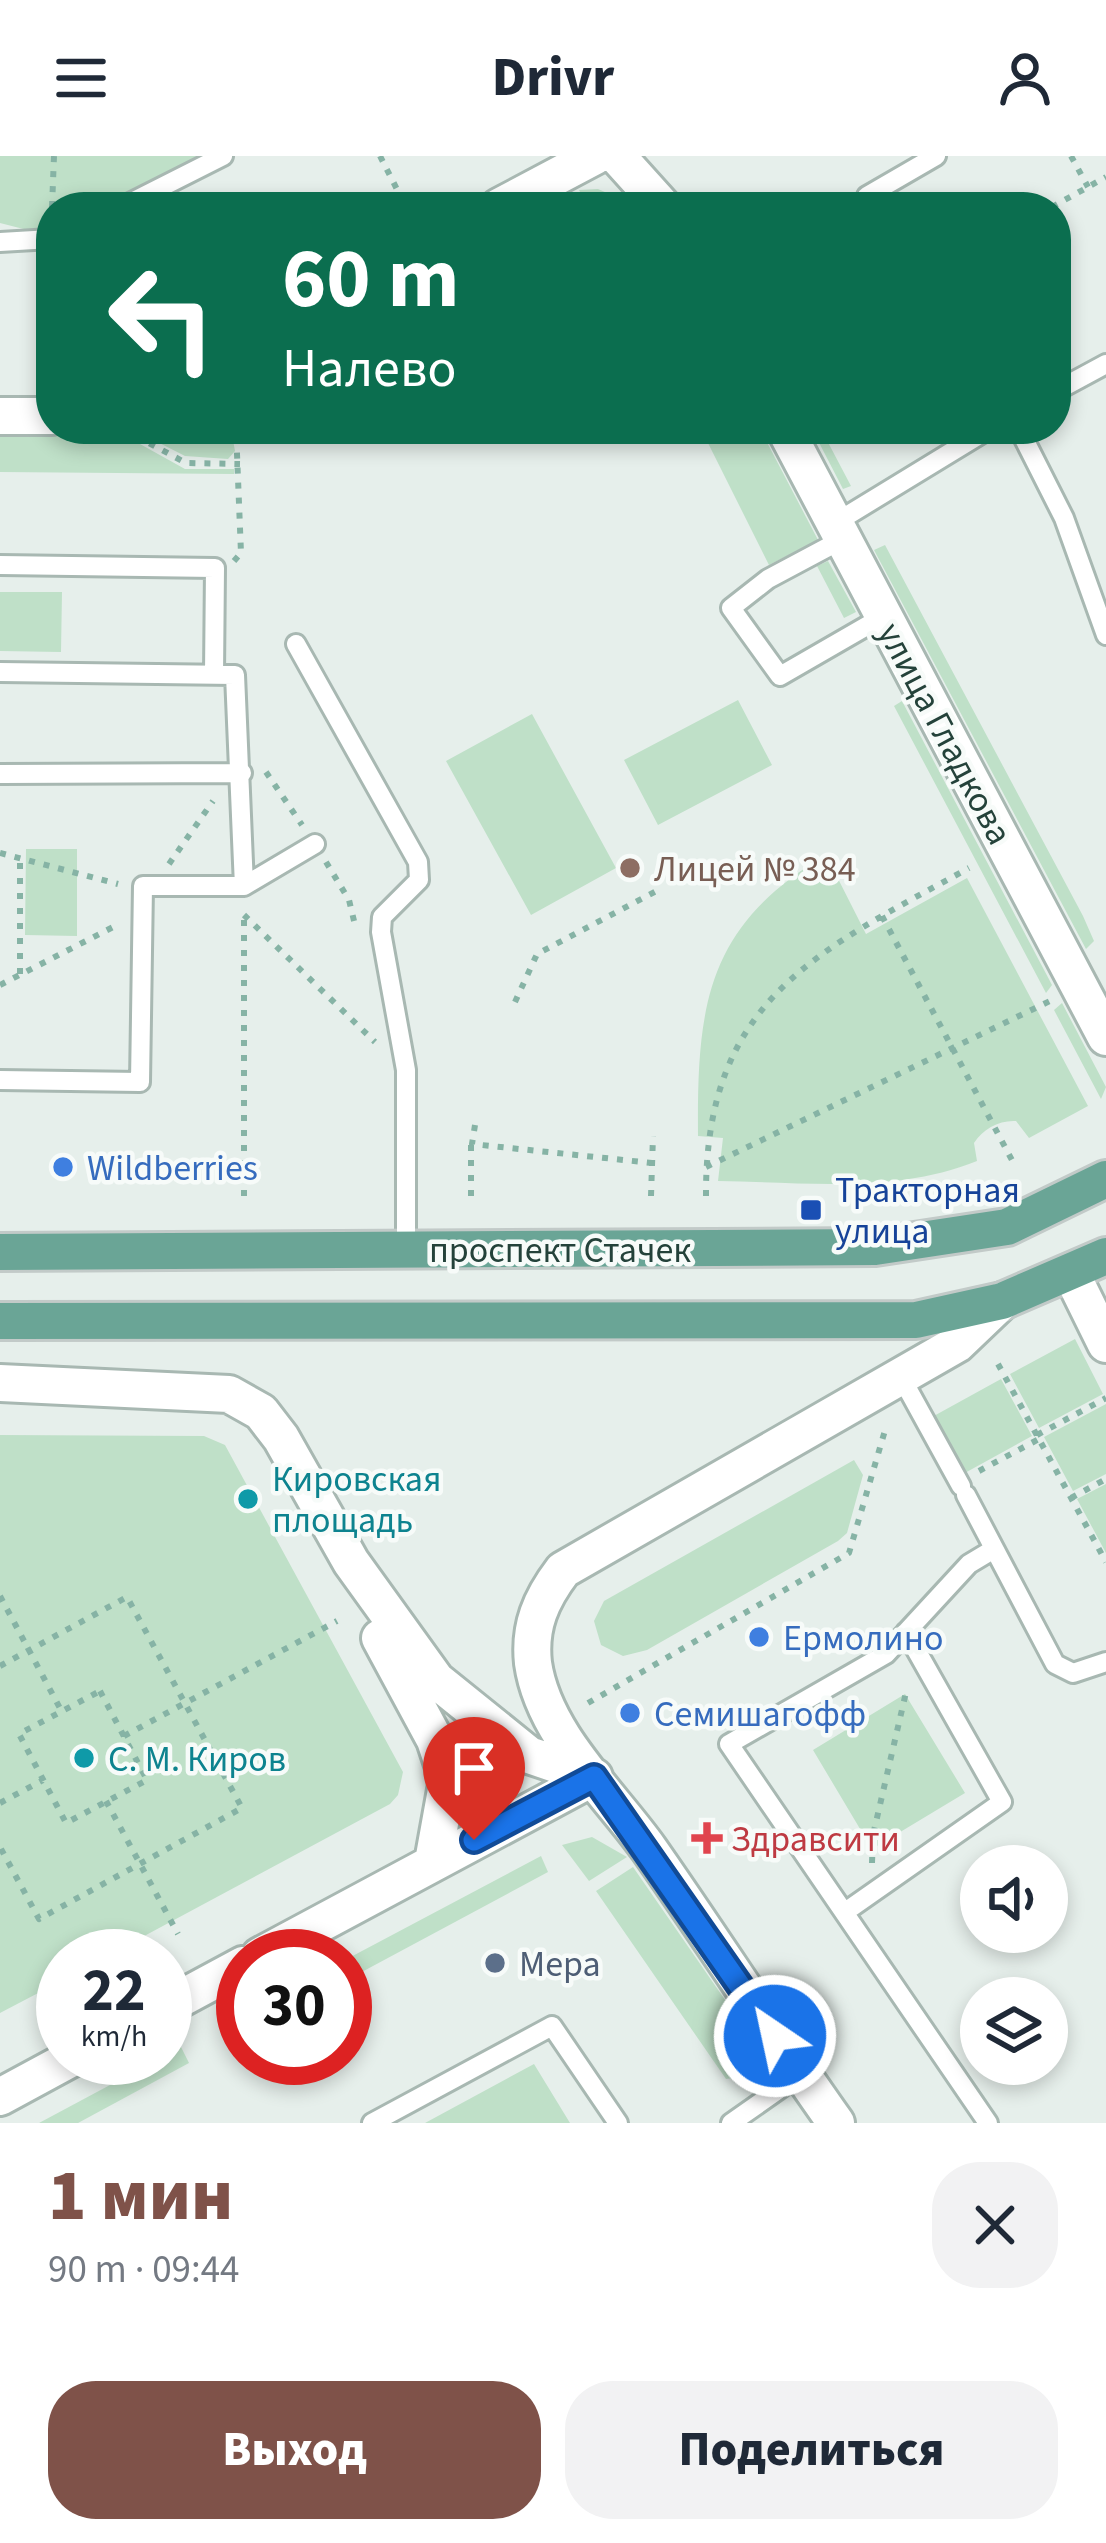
<!DOCTYPE html>
<html lang="ru">
<head>
<meta charset="utf-8">
<style>
  body { margin:0; font-family:"Source Sans 3",sans-serif; background:#f2f2f3; color:#1f2937; height:100vh; display:flex; flex-direction:column; font-size:45px; white-space:nowrap }
  * { box-sizing:border-box; margin:0 }
  p { font-size:39px; color:#747a83 }
  .icon { flex:none; width:66px; height:66px; fill:none; stroke:currentColor; stroke-width:2; stroke-linecap:round; stroke-linejoin:round }
  .map { position:relative; height:1967px; overflow:hidden }
  .details { display:flex; flex-direction:column; background:#fff; flex:1 }
  .details>* { flex:none }
  .hud { position:absolute; left:36px; top:36px; width:1035px; height:252px; border-radius:48px; box-shadow:0 6px 18px #0003; background:#0b6e4f; color:#fff; overflow:hidden }
  .fabs { position:absolute; left:960px; top:1689px; display:grid; gap:24px }
  .fabs a { display:grid; place-items:center; width:108px; height:108px; border-radius:50%; background:#fff; box-shadow:0 6px 18px #0003; font-size:60px }
  .speed { position:absolute; left:36px; top:1773px; display:flex; gap:24px; font-size:60px; font-weight:700; text-align:center }
  .speed>* { display:grid; place-content:center; width:156px; height:156px; border-radius:50%; background:#fff; box-shadow:0 6px 18px #0003; line-height:1 }
  .speed small { font-size:30px; font-weight:400 }
  .speed .limit { border:18px solid #d22; background:#fff; color:#111 }
  .pin { position:absolute; display:grid; place-items:center; width:102px; height:102px; color:#fff; margin:-123px -51px; border-radius:50% 50% 50% 0; rotate:-45deg; box-shadow:0 0 12px #0007 }
  .pin .icon { rotate:45deg }
  .me { position:absolute; width:132px; margin:-66px; rotate:326deg; stroke-linejoin:round; filter:drop-shadow(0 0 9px #0008) }
  .turn { display:flex; align-items:center; gap:42px; height:252px; padding:0 48px; font-size:54px }
  .turn .icon { width:156px; height:156px; stroke-width:2.5 }
  .turn b { display:block; font-size:84px; line-height:102px }
  .round { display:grid; place-items:center; flex:none; width:126px; height:126px; border-radius:48px; background:#f2f2f3 }
  .headline { display:flex; align-items:center; justify-content:space-between; height:204px; padding:0 48px }
  h1 { font-size:72px; font-weight:800; line-height:90px; color:#7f5249 }
  .action { display:flex; gap:24px; margin-top:auto; padding:24px 48px }
  .action a { flex:1; height:138px; border-radius:48px; background:#7f5249; color:#fff; font-size:48px; font-weight:800; line-height:138px; text-align:center }
  .action a+a { background:#f2f2f3; color:#1f2937 }
  header { display:flex; justify-content:space-between; align-items:center; height:156px; padding:0 48px; background:#fff; font-size:54px; font-weight:800 }
  .map>svg:first-child { display:block }
</style>
</head>
<body>
<header><svg class="icon" aria-label="menu" viewBox="0 0 24 24"><path d="M4 6h16M4 12h16M4 18h16"/></svg>Drivr<svg class="icon" aria-label="person" viewBox="0 0 24 24"><circle cx="12" cy="8" r="4"/><path d="M4 21q1-7 8-7t8 7"/></svg></header>
<div class="map">
<svg width="1106" height="1967" viewBox="0 0 1106 1967">
  <rect width="100%" height="100%" fill="#e6efeb"/>
  <path fill="#bfe0c8" d="M0 0H221L122 51H51V80L0 67Z
    M598 33 639 51H588L579 34Z
    M0 273H113L185 313H234V318L0 316Z
    M132 273H231L235 295 228 303 185 300Z
    M701 273H760L818 384 769 409Z
    M812 273H821L851 330 843 333Z
    M885 389 1083 760 1094 785 1086 793 874 394Z
    M828 405 856 456 844 462 817 410Z
    M0 436H62L61 496 0 495Z
    M738 544 772 609 658 669 624 604Z
    M902 545 1052 829 1046 837 894 550Z
    M532 558 616 712 531 759 446 605Z
    M26 693H77V780L25 779Z
    M826 699 866 778 967 722 1088 950 1029 982 1016 965C999 964 983 973 974 987L977 1005C896 1038 804 1026 718 1025L723 982 698 980C697 852 705 770 826 699Z
    M1062 847 1106 931 1101 943 1054 854Z
    M1075 1183 1103 1238 1039 1272 1010 1218Z
    M1001 1223 1032 1280 963 1318 932 1261Z
    M1106 1248V1318L1073 1335 1044 1281Z
    M0 1279 204 1280 225 1289 403 1616 398 1639 390 1648 107 1800H63V1824L0 1857Z
    M854 1304 863 1319 847 1377 838 1385 647 1494 623 1500 601 1489 594 1465 604 1445Z
    M1106 1328V1397L1077 1343Z
    M905 1538 965 1637 872 1693 813 1594Z
    M592 1681 627 1701 589 1725 562 1689Z
    M541 1700 548 1716 345 1825V1804Z
    M633 1711 775 1916 726 1923 596 1735Z
    M181 1891 189 1907 78 1967H39Z
    M534 1908 570 1967H425Z"/>
  <g fill="none" stroke-linecap="round" stroke-linejoin="round">
    <defs>
      <path id="lane" d="M122 51 223 0
        M873 51 867 40 936 0
        M0 86 51 83
        M1056 235 1106 208
        M1019 273 1064 362 1106 479
        M835 367 989 273
        M843 383 768 423 731 452 780 520 884 460
        M0 409 215 412 214 518
        M296 488 418 706 419 724 382 761 381 776 406 914V1094
        M0 516 235 519 244 730
        M0 618 242 617
        M0 924 140 926 143 730H244L315 688
        M900 1219 961 1330
        M966 1339 1055 1508 1073 1517 1106 1506
        M845 1756 1002 1646 906 1476
        M372 1967 552 1870 618 1967
        M731 1967 801 1918
        M988 1967 729 1588 886 1498 969 1408 994 1393"/>
      <path id="street" d="M617 0 663 51
        M499 51 595 0
        M0 260H51
        M785 273 1106 881
        M1072 1119 1106 1188
        M0 1227 229 1238 261 1256 281 1282 351 1406 436 1524 529 1599 594 1621
        M380 1482 435 1584 448 1623 433 1706
        M260 1800 594 1621
        M165 1851 243 1809
        M0 1941 72 1902
        M836 1967C772 1877 712 1783 649 1693 609 1637 543 1578 533 1507 529 1470 541 1443 563 1414L957 1188 1002 1145"/>
      <path id="primary" d="M0 1096 875 1091 1007 1071 1106 1023
        M0 1165 916 1164 1002 1145 1106 1100"/>
    </defs>
    <use href="#lane" stroke="#a8b8b2" stroke-width="24"/>
    <use href="#street" stroke="#a8b8b2" stroke-width="42"/>
    <use href="#primary" stroke="#c2cac8" stroke-width="42"/>
    <path stroke="#86b3a5" stroke-width="6" stroke-dasharray="6 9" stroke-linecap="butt" d="M380 0 406 51
      M1071 0 1088 31
      M52 51 54 0
      M1052 51 1106 21
      M123 273 186 307 240 308
      M234 405 241 397 236 273
      M266 616 302 669
      M0 697 118 728
      M326 706 349 744 355 769
      M169 708 213 645
      M244 759 375 886
      M882 760 1013 1006
      M20 818V702
      M0 829 119 768
      M515 846 537 798 662 732
      M475 969 472 988 652 1007
      M706 1011 1050 845
      M244 1040V756
      M471 1040V989
      M651 1040 653 980
      M706 1040C705 843 818 795 969 712
      M998 1208 1106 1406
      M1037 1279 1106 1242
      M979 1315 1039 1283
      M1071 1342 1106 1323
      M0 1440 62 1556
      M0 1510 127 1441 242 1652 39 1763 0 1691
      M100 1535 147 1624 66 1667 19 1578Z
      M588 1547 849 1397 886 1271
      M124 1580 337 1465
      M106 1645 178 1778
      M0 1647 43 1624
      M872 1707 873 1679 907 1532"/>
    <use href="#lane" stroke="#fff" stroke-width="18"/>
    <use href="#street" stroke="#fff" stroke-width="36"/>
    <use href="#primary" stroke="#6aa596" stroke-width="36"/>
  </g>
  <g fill="none" stroke-linecap="round" stroke-linejoin="round">
    <defs>
      <path id="route" d="M474 1684 594 1621 775 1880"/>
    </defs>
    <use href="#route" stroke="#114b97" stroke-width="30"/>
    <use href="#route" stroke="#1a73e8" stroke-width="21"/>
  </g>
  <circle fill="#8d6e63" stroke="#f7fbf9" stroke-width="4.5" cx="630" cy="712" r="12"/>
  <g fill="#3f7fe0" stroke="#f7fbf9" stroke-width="4.5">
    <circle cx="63" cy="1011" r="12"/>
    <circle cx="759" cy="1481" r="12"/>
    <circle cx="630" cy="1557" r="12"/>
  </g>
  <rect fill="#1a4fb4" stroke="#f7fbf9" stroke-width="4.5" x="799" y="1042" width="24" height="24" rx="6"/>
  <g fill="#0f9aa8" stroke="#f7fbf9" stroke-width="4.5">
    <circle cx="248" cy="1343" r="12"/>
    <circle cx="84" cy="1602" r="12"/>
  </g>
  <path fill="#e0444e" stroke="#f7fbf9" stroke-width="4.5" d="M701 1664h12v12h12v12h-12v12h-12v-12h-12v-12h12z"/>
  <circle fill="#5c6f8a" stroke="#f7fbf9" stroke-width="4.5" cx="495" cy="1807" r="12"/>
  <g text-anchor="middle" stroke-width="9" stroke-linejoin="round" paint-order="stroke">
    <g font-size="36" fill="#24423a" stroke="#f7fbf9">
      <text transform="translate(946 577) rotate(62)" y="13">улица Гладкова</text>
      <text x="560" y="1106">проспект Стачек</text>
    </g>
    <g font-size="36" fill="#785e54" stroke="#f7fbf9" text-anchor="start">
      <text x="654" y="725">Лицей № 384</text>
    </g>
    <g font-size="36" fill="#366cbe" stroke="#f7fbf9" text-anchor="start">
      <text x="87" y="1024">Wildberries</text>
      <text x="783" y="1494">Ермолино</text>
      <text x="654" y="1570">Семишагофф</text>
    </g>
    <g font-size="36" fill="#164399" stroke="#f7fbf9" text-anchor="start">
      <text x="835" y="1046">Тракторная<tspan x="835" dy="41">улица</tspan></text>
    </g>
    <g font-size="36" fill="#0d838f" stroke="#f7fbf9" text-anchor="start">
      <text x="272" y="1335">Кировская<tspan x="272" dy="41">площадь</tspan></text>
      <text x="108" y="1615">С. М. Киров</text>
    </g>
    <g font-size="36" fill="#be3a42" stroke="#f7fbf9" text-anchor="start">
      <text x="731" y="1695">Здравсити</text>
    </g>
    <g font-size="36" fill="#4e5e75" stroke="#f7fbf9" text-anchor="start">
      <text x="519" y="1820">Мера</text>
    </g>
  </g>
</svg>
<div class="fabs">
<a><svg class="icon" aria-label="sound" viewBox="0 0 24 24"><path d="M4 9h4l5-4v14l-5-4H4zM17 9q2 3 0 6"/></svg></a>
<a><svg class="icon" aria-label="layers" viewBox="0 0 24 24"><path d="M12 4l9 5-9 5-9-5zM3 14l9 5 9-5"/></svg></a>
</div>
<div class="speed"><div>22<small>km/h</small></div><div class="limit">30</div></div>
<div class="pin" style="left:474px;top:1684px;background:#d93025"><svg class="icon" aria-label="arrive" viewBox="0 0 24 24"><path d="M6 21V4h12l-3 4 3 4H6"/></svg></div>
<svg class="me" style="left:775px;top:1880px" viewBox="-20 -20 40 40"><circle r="17" fill="#1a73e8" stroke="#fff" stroke-width="3"/><path d="M0-11L8 9 0 5-8 9z" fill="#fff"/></svg>
<div class="hud">
<div class="turn"><svg class="icon" aria-label="left" viewBox="0 0 24 24"><path d="M17 20v-9H6M10 6l-5 5 5 5"/></svg><div><b>60 m</b>Налево</div></div>
</div>
</div>
<section class="details">
<div class="headline"><div><h1>1 мин</h1><p>90 m · 09:44</p></div><a class="round"><svg class="icon" aria-label="close" viewBox="0 0 24 24"><path d="M6 6l12 12M18 6L6 18"/></svg></a></div>
<div class="action"><a>Выход</a><a>Поделиться</a></div>
</section>
</body>
</html>
